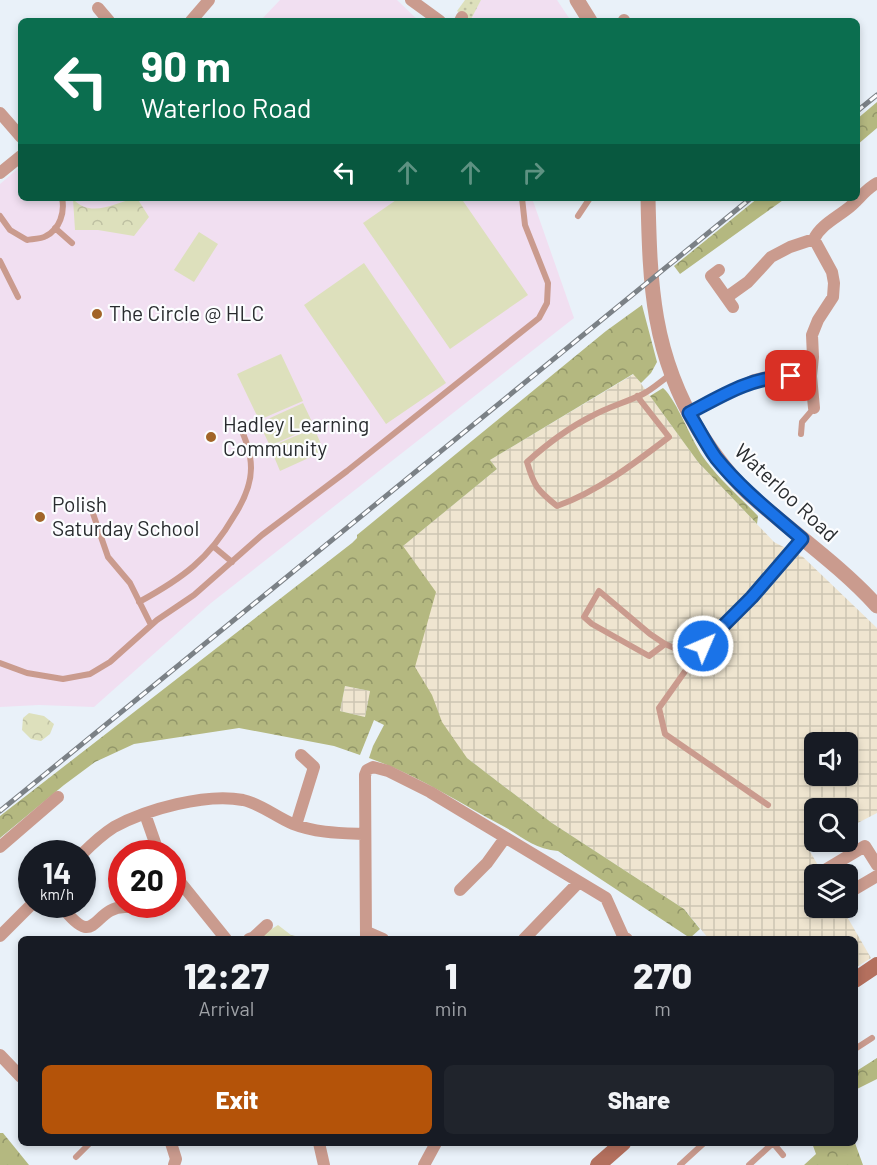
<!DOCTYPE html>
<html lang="en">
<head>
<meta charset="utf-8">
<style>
  body { margin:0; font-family:Barlow,sans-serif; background:#20242c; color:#f1f3f6; height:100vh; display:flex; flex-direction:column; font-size:22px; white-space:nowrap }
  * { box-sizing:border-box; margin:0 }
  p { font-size:20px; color:#9ea1a6 }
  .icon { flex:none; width:33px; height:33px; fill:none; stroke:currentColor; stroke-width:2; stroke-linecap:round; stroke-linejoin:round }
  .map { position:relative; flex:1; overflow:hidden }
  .side { position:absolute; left:18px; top:936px; width:840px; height:210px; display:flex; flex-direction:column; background:#171b24; border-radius:9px; box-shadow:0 3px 9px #0003 }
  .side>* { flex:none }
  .top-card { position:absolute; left:18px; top:18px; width:842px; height:183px; border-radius:9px; box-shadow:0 3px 9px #0003; background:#0b6e4f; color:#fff; overflow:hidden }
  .controls { position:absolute; left:804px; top:732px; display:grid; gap:12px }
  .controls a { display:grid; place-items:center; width:54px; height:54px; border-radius:9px; background:#171b24; box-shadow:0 3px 9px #0003; font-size:30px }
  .speed { position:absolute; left:18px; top:840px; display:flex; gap:12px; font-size:30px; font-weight:700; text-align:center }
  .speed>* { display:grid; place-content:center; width:78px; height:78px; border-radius:50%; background:#171b24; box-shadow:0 3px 9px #0003; line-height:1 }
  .speed small { font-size:15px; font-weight:400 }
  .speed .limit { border:9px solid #d22; background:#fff; color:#111 }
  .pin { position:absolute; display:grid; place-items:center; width:51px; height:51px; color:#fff; margin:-26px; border-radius:12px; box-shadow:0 3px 9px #0006 }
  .me { position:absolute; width:66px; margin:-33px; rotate:45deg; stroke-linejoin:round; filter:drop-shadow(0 0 4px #0008) }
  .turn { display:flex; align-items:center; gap:21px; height:126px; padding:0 24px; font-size:27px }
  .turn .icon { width:78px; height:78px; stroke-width:2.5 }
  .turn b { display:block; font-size:42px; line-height:51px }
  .lanes { display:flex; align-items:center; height:57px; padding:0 24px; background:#0003; justify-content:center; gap:30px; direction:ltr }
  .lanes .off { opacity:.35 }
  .eta { display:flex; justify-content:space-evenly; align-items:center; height:102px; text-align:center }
  .eta b { font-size:36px; font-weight:800; line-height:42px }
  .cta { display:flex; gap:12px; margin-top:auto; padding:12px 24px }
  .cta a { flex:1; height:69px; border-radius:9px; background:#b45309; color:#fff; font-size:24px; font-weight:800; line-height:69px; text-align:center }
  .cta a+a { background:#20242c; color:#f1f3f6 }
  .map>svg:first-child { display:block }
</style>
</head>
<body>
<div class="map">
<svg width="877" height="1165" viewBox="0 0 877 1165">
  <defs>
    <pattern id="industrial-grid" width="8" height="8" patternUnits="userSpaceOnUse" patternTransform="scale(1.5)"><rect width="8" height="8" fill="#efe5d0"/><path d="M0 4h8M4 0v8" fill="none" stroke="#cdc5b3"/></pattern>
    <pattern id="grass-dots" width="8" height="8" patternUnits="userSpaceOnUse" patternTransform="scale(1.5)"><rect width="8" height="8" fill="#dde0bc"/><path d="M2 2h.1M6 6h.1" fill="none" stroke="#bec0a2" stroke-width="1.8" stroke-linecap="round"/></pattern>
    <pattern id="forest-crowns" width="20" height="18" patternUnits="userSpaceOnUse" patternTransform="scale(1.5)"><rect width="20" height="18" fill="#b4b880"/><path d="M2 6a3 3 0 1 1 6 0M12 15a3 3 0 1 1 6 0" fill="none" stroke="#929669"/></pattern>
    <pattern id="park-crowns" width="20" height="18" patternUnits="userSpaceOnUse" patternTransform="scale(1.5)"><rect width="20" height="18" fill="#dde0bc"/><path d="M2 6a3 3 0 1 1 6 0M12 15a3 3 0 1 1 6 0" fill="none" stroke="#bec0a2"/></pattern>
  </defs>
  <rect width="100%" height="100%" fill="#e9f1f9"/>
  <path fill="url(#industrial-grid)" fill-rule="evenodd" d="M634 374 698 462 774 542 803 557 877 628V813L848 828V808H814V842H820L808 848 823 874H814V908H842L871 958 855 968V939H709L684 909 552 823 467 758 386 721 366 576 497 469 490 460ZM814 742H848V776H814Z
    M345 686 370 691 365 717 340 711Z"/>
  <path fill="#f1dff1" d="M280 0H397L419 21H260Z
    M481 0H557L571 21H469Z
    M21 166V198H560L533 201 574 318 211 603 94 707 39 705 0 707V184Z"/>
  <path fill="url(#grass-dots)" d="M465 0H481L470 21 457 11Z"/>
  <path fill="url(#forest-crowns)" fill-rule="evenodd" d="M877 102V128L857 145V119Z
    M758 198H786L680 274 674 266Z
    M642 305 657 362 651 373 641 383 633 374 490 460 497 469 403 546 436 592 415 667 432 695 442 722 467 758 552 823 684 909 700 929 690 938 558 851C534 849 522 836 501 825 458 802 415 774 369 758L373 746 384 725 374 720 360 755 334 746 239 728 134 744 95 762 64 785 0 838V816L352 543 357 538V535L606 331ZM345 686 370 691 365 717 340 711Z
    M663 388C677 400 692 443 706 461 721 481 741 498 758 516L757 524 698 462 650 396Z
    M877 1058V1079L855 1090V1072Z
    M0 1133H3L29 1165H0Z
    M812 1143H855L863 1165H804L816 1154Z"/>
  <path fill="url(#park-crowns)" d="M137 198 149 217 134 236 98 230H75L73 199C92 219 115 202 137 198Z
    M29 713 44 716 54 724 50 734 41 741 31 739 22 730 23 718Z
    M278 925 291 935 309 939H256Z"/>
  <path fill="#dde0bc" d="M399 198H461L528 295 450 349 363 223Z
    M199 232 218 244 194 282 174 270Z
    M364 263 446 383 386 424 304 305Z
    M281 354 303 401 259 420 237 374Z
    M303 403 314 426 270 446 259 423Z
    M314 428 324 451 280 471 270 447Z"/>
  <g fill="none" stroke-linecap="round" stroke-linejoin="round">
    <path stroke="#ca9b8e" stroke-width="6" d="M0 216 10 230 27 240C33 239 41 239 46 236 60 229 65 212 62 198
      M578 216 590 198
      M55 228 72 243
      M0 261 18 297
      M637 396 669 437C635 463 597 492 557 506 537 490 534 486 527 462 547 444 568 428 592 416 608 407 627 402 643 394 653 389 661 381 670 375
      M801 434 802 422 814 408
      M89 502 108 557 130 583 151 625
      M214 547 232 562
      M139 602C183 578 209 559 234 516 243 502 251 485 251 468 251 452 245 438 239 424
      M665 644 649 656 592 624 584 617 599 591 650 634 665 644 695 657
      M0 663 27 673 63 679 90 674 110 662 157 620 194 595 262 535 347 471 539 318 547 303 548 283 525 225 522 198
      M768 805 665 734 659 708 703 646 752 597 801 540
      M855 1049 872 1038
      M773 1143 783 1155
      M76 1157 90 1143
      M680 1165 704 1143
      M749 1165 773 1143"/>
    <path stroke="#ca9b8e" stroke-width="12" d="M411 0 440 21
      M98 8 109 21
      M624 20V21
      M191 21 209 0
      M460 21 462 17
      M0 113 21 137
      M0 173 21 156
      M719 270 711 276 733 307
      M727 297 748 282 771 257 790 247 814 239
      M811 376 814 408
      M689 413 754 380 771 376H811L813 357 812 335 818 320 833 297 834 283 832 272 814 239C821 224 840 216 852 205 861 197 866 189 877 183
      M145 814 159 854
      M296 825 314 767 301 755
      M0 847 58 797
      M82 854C92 844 103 834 114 827 147 809 206 793 243 800 261 804 276 817 293 824 316 833 341 833 365 834
      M825 870 865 846 877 865
      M172 872 226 939
      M460 890 487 863 505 838
      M848 893 877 876
      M60 904C98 955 91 905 127 907
      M367 932 383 939
      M0 936 32 904
      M249 939 254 937 267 925
      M366 939 365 775 367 770 373 767 388 771 430 792 606 898 623 936 627 939
      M524 939 579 882
      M0 1055 21 1077
      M171 1143 176 1159 174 1165
      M319 1143 324 1165
      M424 1165 436 1143"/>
    <path stroke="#ca9b8e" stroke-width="15" d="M577 0 590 21
      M648 198C650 286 652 353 699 431 713 453 728 474 747 492 790 531 839 564 877 606"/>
    <path stroke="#b4705e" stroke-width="16" d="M855 980 877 965
      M598 1165 623 1143"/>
    <defs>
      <path id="rail" d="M856 112 877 95
        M0 811 751 198"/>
    </defs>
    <use href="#rail" stroke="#7b8186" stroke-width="5"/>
    <use href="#rail" stroke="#fcfdff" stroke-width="3" stroke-dasharray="9" stroke-linecap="butt"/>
  </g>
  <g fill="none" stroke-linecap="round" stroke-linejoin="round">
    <defs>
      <path id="route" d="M703 646 752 597 802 539C772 513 741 489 716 458 706 444 698 428 689 413 723 395 751 377 791 376"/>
    </defs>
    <use href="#route" stroke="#114b97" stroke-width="15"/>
    <use href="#route" stroke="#1a73e8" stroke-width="10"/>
  </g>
  <g fill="#a26528" stroke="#fcfdff" stroke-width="2">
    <circle cx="97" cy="314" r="6"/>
    <circle cx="211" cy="437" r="6"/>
    <circle cx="40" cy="517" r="6"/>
  </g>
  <g text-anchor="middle" stroke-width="4.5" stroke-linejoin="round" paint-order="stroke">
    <g font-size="21" fill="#292c2f" stroke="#fcfdff" text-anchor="start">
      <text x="109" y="321">The Circle @ HLC</text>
      <text x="223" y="432">Hadley Learning<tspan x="223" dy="24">Community</tspan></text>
      <text x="52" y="512">Polish<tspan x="52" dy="24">Saturday School</tspan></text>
    </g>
    <g font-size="21" fill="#292c2f" stroke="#fcfdff">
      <text transform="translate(786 493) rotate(43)" y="7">Waterloo Road</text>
    </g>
  </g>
</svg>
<div class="controls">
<a><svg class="icon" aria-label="sound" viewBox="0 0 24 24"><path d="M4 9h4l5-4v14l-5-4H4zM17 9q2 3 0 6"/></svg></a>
<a><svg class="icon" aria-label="search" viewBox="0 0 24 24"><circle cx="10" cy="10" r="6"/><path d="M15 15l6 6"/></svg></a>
<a><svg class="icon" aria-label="layers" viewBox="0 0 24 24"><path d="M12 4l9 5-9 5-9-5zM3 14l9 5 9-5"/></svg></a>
</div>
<div class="speed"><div>14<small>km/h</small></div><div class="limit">20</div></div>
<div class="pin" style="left:791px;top:376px;background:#d93025"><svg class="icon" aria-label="arrive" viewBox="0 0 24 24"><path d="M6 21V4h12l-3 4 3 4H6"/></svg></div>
<svg class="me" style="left:703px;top:646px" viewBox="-20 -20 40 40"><circle r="17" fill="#1a73e8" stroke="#fff" stroke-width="3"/><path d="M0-11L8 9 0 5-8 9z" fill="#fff"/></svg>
<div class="top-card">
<div class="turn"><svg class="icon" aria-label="left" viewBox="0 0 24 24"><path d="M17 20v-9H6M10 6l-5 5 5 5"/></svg><div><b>90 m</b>Waterloo Road</div></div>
<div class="lanes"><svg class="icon" aria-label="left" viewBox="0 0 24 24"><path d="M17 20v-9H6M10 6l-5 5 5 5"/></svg><svg class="icon off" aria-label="ahead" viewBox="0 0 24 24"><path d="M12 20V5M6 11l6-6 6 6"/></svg><svg class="icon off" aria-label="ahead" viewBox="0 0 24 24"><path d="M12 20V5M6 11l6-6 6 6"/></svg><svg class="icon off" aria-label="right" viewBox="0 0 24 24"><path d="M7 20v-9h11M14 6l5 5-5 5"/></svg></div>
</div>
<section class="side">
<div class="eta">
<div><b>12:27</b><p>Arrival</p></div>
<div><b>1</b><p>min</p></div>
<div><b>270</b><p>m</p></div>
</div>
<div class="cta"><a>Exit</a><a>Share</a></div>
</section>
</div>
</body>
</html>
